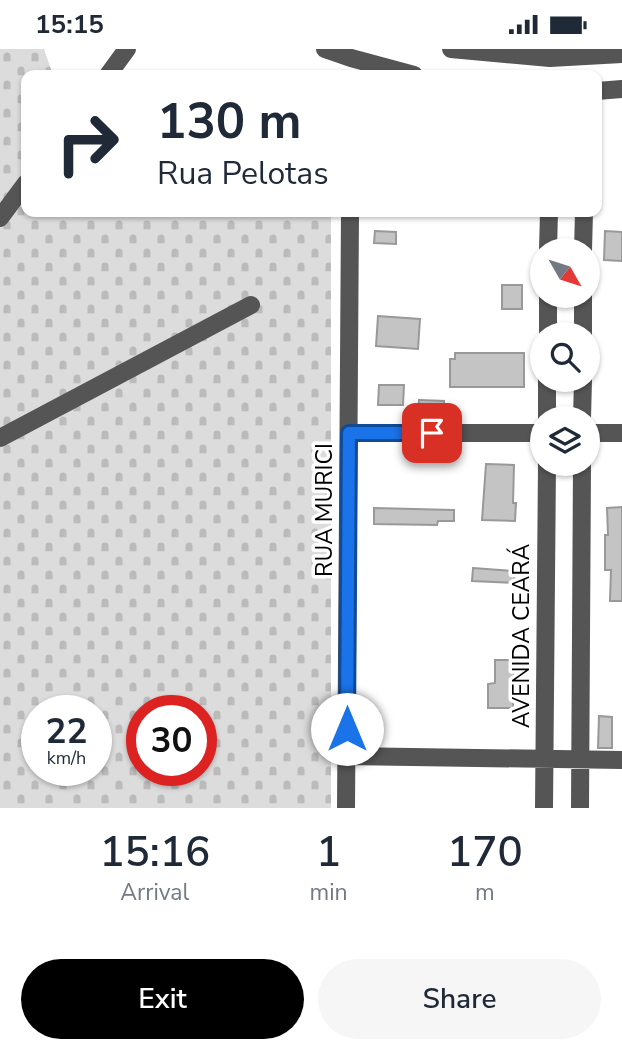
<!DOCTYPE html>
<html lang="en">
<head>
<meta charset="utf-8">
<style>
  body { margin:0; font-family:"Nunito Sans",sans-serif; background:#f6f6f7; color:#1f2937; height:100vh; display:flex; flex-direction:column; font-size:26px; white-space:nowrap }
  * { box-sizing:border-box; margin:0 }
  p { font-size:23px; color:#747a83 }
  .icon { flex:none; width:38px; height:38px; fill:none; stroke:currentColor; stroke-width:2; stroke-linecap:round; stroke-linejoin:round }
  .map { position:relative; height:759px; overflow:hidden }
  .details { display:flex; flex-direction:column; background:#fff; flex:1 }
  .details>* { flex:none }
  .hud { position:absolute; left:21px; top:21px; width:581px; height:147px; border-radius:14px; box-shadow:0 2px 5px #0004; background:#fff; color:#1f2937; overflow:hidden }
  .needle { width:46px; rotate:129deg }
  .buttons { position:absolute; left:530px; top:189px; display:grid; gap:14px }
  .buttons a { display:grid; place-items:center; width:70px; height:70px; border-radius:50%; background:#fff; box-shadow:0 2px 5px #0004; font-size:35px }
  .speed { position:absolute; left:21px; top:646px; display:flex; gap:14px; font-size:35px; font-weight:700; text-align:center }
  .speed>* { display:grid; place-content:center; width:91px; height:91px; border-radius:50%; background:#fff; box-shadow:0 2px 5px #0004; line-height:1 }
  .speed small { font-size:18px; font-weight:400 }
  .speed .limit { border:10px solid #d22; background:#fff; color:#111 }
  .pin { position:absolute; display:grid; place-items:center; width:60px; height:60px; color:#fff; margin:-30px; border-radius:14px; box-shadow:0 4px 10px #0006 }
  .me { position:absolute; width:77px; margin:-38px; rotate:0deg; stroke-linejoin:round; filter:drop-shadow(0 0 5px #0008) }
  .turn { display:flex; align-items:center; gap:24px; height:147px; padding:0 21px; font-size:32px }
  .turn .icon { width:91px; height:91px; stroke-width:2.5 }
  .turn b { display:block; font-size:49px; line-height:60px }
  .eta { display:flex; justify-content:space-evenly; align-items:center; height:119px; text-align:center }
  .eta b { font-size:42px; font-weight:600; line-height:49px }
  .cta { display:flex; gap:14px; margin-top:auto; padding:14px 21px }
  .cta a { flex:1; height:80px; border-radius:42px; background:#000; color:#fff; font-size:28px; font-weight:600; line-height:80px; text-align:center }
  .cta a+a { background:#f6f6f7; color:#1f2937 }
  .status { display:flex; justify-content:space-between; align-items:center; height:49px; padding:0 35px; background:#fff; direction:ltr }
  .status svg { height:19px; fill:currentColor }
  .map>svg:first-child { display:block }
</style>
</head>
<body>
<div class="status"><b>15:15</b><svg viewBox="0 0 49 12"><path d="M0 12V9h3v3zM5 12V6h3v6zM10 12V3h3v9zM15 12V0h3v12zM26 1h20v11H26zM47 4h2v5h-2z"/></svg></div>
<div class="map">
<svg width="622" height="759" viewBox="0 0 622 759">
  <defs>
    <pattern id="cemetery-stones" width="16" height="16" patternUnits="userSpaceOnUse" patternTransform="scale(1.75)"><rect width="16" height="16" fill="#dcdcdc"/><path d="M2 7V4a2 2 0 0 1 4 0v3zM10 15v-3a2 2 0 0 1 4 0v3z" fill="#bbb"/></pattern>
  </defs>
  <rect width="100%" height="100%" fill="#fff"/>
  <path fill="url(#cemetery-stones)" fill-rule="evenodd" d="M0 0H44L53 26H26V163H331V759H0ZM37 662H96V721H37ZM142 662H201V721H142Z"/>
  <path fill="#c4c4c4" stroke="#999" stroke-width="2" d="M375 182 396 183V195L374 194Z
    M605 182 622 183V212L604 211Z
    M502 236H522V260H502Z
    M378 267 420 270 418 300 376 297Z
    M455 304H524V338H450V310H455Z
    M379 336H404L403 356H378Z
    M419 351 444 352 443 369 418 368Z
    M486 415 514 416 513 454H516L515 472 482 471Z
    M622 458V552H610L611 521H605V486H608L607 459Z
    M374 459 454 461V472H438L437 476 374 475Z
    M473 519 515 522 514 534 472 532Z
    M495 611H514L513 659H488V635L495 634Z
    M599 667 612 668V699H598Z"/>
  <g fill="none" stroke-linecap="round" stroke-linejoin="round">
    <path stroke="#555" stroke-width="18" d="M325 0 351 9 414 26
      M451 0 550 9 622 5
      M108 26 127 0
      M597 42 622 40
      M0 169 26 134
      M548 201 549 163
      M583 201 584 163
      M548 285V247
      M583 285V247
      M547 369V331
      M582 369 583 331
      M349 384H542
      M588 384H622
      M0 389 251 256
      M346 707 622 711
      M346 759 350 163
      M544 759 547 415
      M580 759 582 415"/>
  </g>
  <g fill="none" stroke-linecap="round" stroke-linejoin="round">
    <defs>
      <path id="route" d="M347 680 349 384H432"/>
    </defs>
    <use href="#route" stroke="#114b97" stroke-width="18"/>
    <use href="#route" stroke="#1a73e8" stroke-width="12"/>
  </g>
  <g text-anchor="middle" stroke-width="7" stroke-linejoin="round" paint-order="stroke">
    <g font-size="23" fill="#000" stroke="#fff">
      <text transform="translate(324 461) rotate(-90)" y="8">RUA MURICI</text>
      <text transform="translate(521 587) rotate(-90)" y="8">AVENIDA CEARÁ</text>
    </g>
  </g>
</svg>
<div class="buttons">
<a><svg class="needle" viewBox="-14 -14 28 28"><path d="M0-13l5 13h-10z" fill="#e53935"/><path d="M0 13l5-13h-10z" fill="#747a83"/></svg></a>
<a><svg class="icon" aria-label="search" viewBox="0 0 24 24"><circle cx="10" cy="10" r="6"/><path d="M15 15l6 6"/></svg></a>
<a><svg class="icon" aria-label="layers" viewBox="0 0 24 24"><path d="M12 4l9 5-9 5-9-5zM3 14l9 5 9-5"/></svg></a>
</div>
<div class="speed"><div>22<small>km/h</small></div><div class="limit">30</div></div>
<div class="pin" style="left:432px;top:384px;background:#d93025"><svg class="icon" aria-label="arrive" viewBox="0 0 24 24"><path d="M6 21V4h12l-3 4 3 4H6"/></svg></div>
<svg class="me" style="left:347px;top:680px" viewBox="-20 -20 40 40"><circle r="19" fill="#fff"/><path d="M0-13L10 11 0 6-10 11z" fill="#1a73e8"/></svg>
<div class="hud">
<div class="turn"><svg class="icon" aria-label="right" viewBox="0 0 24 24"><path d="M7 20v-9h11M14 6l5 5-5 5"/></svg><div><b>130 m</b>Rua Pelotas</div></div>
</div>
</div>
<section class="details">
<div class="eta">
<div><b>15:16</b><p>Arrival</p></div>
<div><b>1</b><p>min</p></div>
<div><b>170</b><p>m</p></div>
</div>
<div class="cta"><a>Exit</a><a>Share</a></div>
</section>
</body>
</html>
